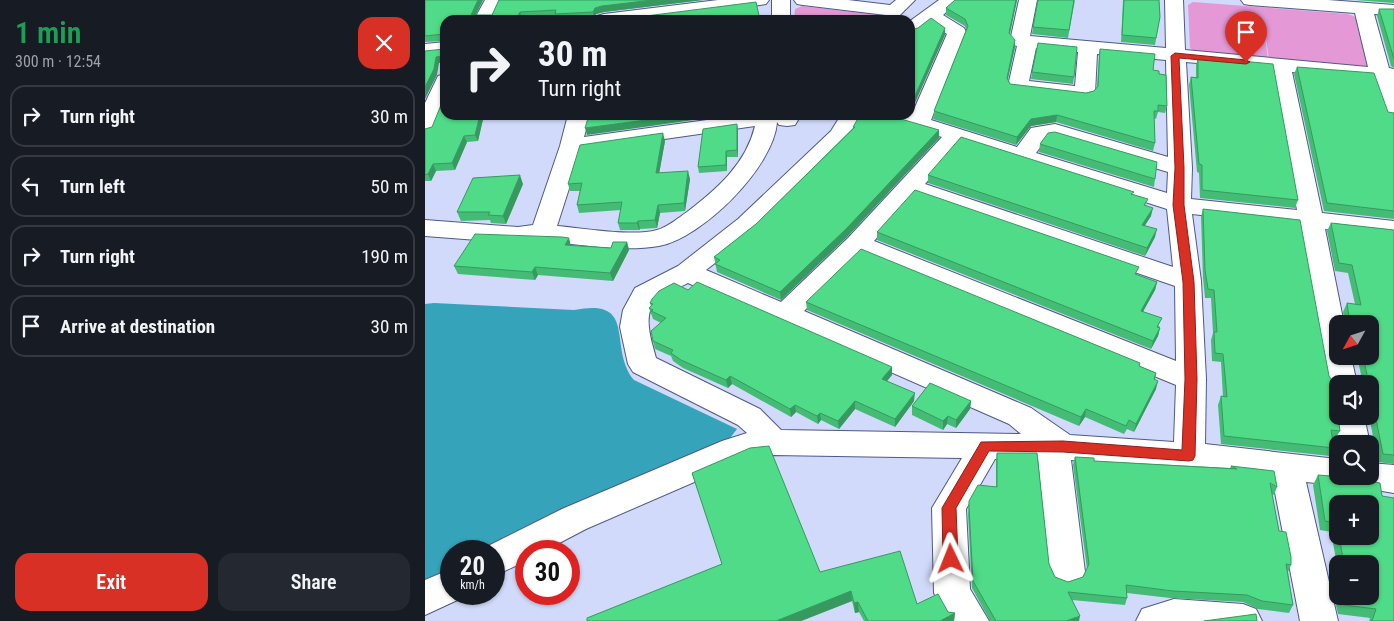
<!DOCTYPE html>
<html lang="en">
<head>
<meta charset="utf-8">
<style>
  body { margin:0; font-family:"Roboto Condensed",sans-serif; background:#242831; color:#f1f3f6; height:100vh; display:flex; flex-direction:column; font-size:19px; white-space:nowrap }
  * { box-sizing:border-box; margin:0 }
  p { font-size:16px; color:#9ea1a6 }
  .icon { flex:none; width:28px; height:28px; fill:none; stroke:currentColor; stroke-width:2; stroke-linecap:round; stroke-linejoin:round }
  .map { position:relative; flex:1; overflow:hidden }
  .sheet { display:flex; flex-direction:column; background:#171b24; width:425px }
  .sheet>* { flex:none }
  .top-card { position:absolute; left:15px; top:15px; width:475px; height:105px; border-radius:15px; box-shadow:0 1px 4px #0004; background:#171b24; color:#f1f3f6; overflow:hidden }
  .needle { width:32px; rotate:230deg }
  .controls { position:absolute; left:904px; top:315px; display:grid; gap:10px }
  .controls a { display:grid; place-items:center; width:50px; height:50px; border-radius:10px; background:#171b24; box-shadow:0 1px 4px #0004; font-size:25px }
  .speed { position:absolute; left:15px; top:540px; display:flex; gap:10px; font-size:25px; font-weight:700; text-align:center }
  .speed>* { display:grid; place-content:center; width:65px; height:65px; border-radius:50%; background:#171b24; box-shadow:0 1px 4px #0004; line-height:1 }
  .speed small { font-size:12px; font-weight:400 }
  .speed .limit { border:8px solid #d22; background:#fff; color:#111 }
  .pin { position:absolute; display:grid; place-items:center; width:42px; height:42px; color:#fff; margin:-51px -21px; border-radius:50% 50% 50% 0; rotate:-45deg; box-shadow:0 0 5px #0007 }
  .pin .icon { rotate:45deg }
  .me { position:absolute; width:55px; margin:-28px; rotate:358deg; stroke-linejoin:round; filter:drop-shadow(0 0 4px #0008) }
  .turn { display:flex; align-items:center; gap:18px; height:105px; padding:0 15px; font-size:22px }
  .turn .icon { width:65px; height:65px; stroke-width:2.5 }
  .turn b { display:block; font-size:35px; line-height:42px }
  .round { display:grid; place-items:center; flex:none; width:52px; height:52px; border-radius:15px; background:#242831 }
  .headline { display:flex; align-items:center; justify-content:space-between; height:85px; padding:0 15px }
  h1 { font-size:30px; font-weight:600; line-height:38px; color:#1e9e55 }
  .cta { display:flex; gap:10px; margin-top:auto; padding:10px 15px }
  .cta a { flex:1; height:58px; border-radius:15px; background:#d93025; color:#fff; font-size:20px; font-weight:600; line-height:58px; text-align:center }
  .cta a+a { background:#242831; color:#f1f3f6 }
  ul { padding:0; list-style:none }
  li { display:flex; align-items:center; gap:15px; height:62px; margin:0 10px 8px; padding:0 5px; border:2px solid #363941; border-radius:15px }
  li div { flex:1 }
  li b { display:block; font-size:19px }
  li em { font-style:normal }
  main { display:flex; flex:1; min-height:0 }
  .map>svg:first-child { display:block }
</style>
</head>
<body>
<main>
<section class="sheet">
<div class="headline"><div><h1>1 min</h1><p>300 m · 12:54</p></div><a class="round" style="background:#d93025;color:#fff"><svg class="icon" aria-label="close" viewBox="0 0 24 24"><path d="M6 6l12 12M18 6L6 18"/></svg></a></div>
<ul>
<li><svg class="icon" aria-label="right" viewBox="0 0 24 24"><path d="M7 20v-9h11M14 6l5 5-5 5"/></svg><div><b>Turn right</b></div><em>30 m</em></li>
<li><svg class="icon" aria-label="left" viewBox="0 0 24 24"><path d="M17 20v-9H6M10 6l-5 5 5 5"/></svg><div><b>Turn left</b></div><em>50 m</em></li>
<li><svg class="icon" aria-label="right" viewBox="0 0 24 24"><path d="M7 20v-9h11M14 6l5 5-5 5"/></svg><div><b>Turn right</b></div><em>190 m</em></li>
<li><svg class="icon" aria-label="arrive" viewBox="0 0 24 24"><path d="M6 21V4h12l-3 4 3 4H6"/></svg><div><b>Arrive at destination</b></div><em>30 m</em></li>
</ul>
<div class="cta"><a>Exit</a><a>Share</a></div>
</section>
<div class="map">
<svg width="969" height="621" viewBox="0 0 969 621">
  <rect width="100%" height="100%" fill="#d1dafa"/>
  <path fill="#e498d6" d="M768 2 923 14 933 18 945 66 941 69 844 60 837 11 843 60 774 54 765 48 763 5Z
    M377 6 471 17 467 20H369L370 9Z"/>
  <path fill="#35a4ba" d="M9 303 149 310C214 297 182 347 209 380L312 429 299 446 112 522 61 551H26V569L0 582V304Z"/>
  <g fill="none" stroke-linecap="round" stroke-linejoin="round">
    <defs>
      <path id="minor" d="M60 0H78L67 20H49Z
        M293 0H344L341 4 335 5 222 20H170L172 16 179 14Z
        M347 0H365V20H347Z
        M369 0H423L465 5 471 0H490L475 15 469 16 378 5 372 4Z
        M514 0H535L518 15 539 28 541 32 506 120 592 147 606 128 630 124 743 157 741 60 672 54 670 93 667 97 660 99 586 90 583 86 592 46 588 45 585 41 594 0H612L605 36 741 48 740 0H758L760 50 943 67 930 13 825 5 819 4 816 0H903L969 5V15L949 14 964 68 969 69V120L961 119 958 114 947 79 867 72 897 213 969 221V237L900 229 919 324H912V356H926L932 384H912V394L906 392 902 384 874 226 767 214 776 281 781 379 780 444 912 459V476H926L924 481 912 485 881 482 913 621H875L847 477 794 471 646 460 660 572 655 583 642 588 629 583 624 572 613 459H570L541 509 545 589 564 621H524L509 593 507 508 537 458 348 455 327 457 161 529 119 551H101V561L69 576V551H55L57 549 137 509 297 441 322 433 313 425 208 372 203 364 195 327 198 310 210 288 253 266 313 219 406 131 416 115H438L423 140 331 231 281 270 356 302 423 238 517 137 460 120 457 115 487 114 522 34 506 23 492 34 485 36V21ZM611 48 653 52 650 86 604 81ZM761 62 847 70 872 210 766 199 767 168ZM629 138 743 172 742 193 611 153 621 139ZM535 143 742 209 748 267 500 184ZM489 196 750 286 751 361 449 241ZM436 255 751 385 749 442 645 435 606 408 379 311ZM263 283 584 424 596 434 356 430 335 409 231 358C227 342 216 314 232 300 240 293 253 288 263 283Z
        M20 42V54L0 56V44Z
        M20 74C20 95 20 114 8 133L0 135V103L13 76Z
        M143 115H165L159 137 318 115H373V120L370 125 362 126 354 125 352 122C349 167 277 238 234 246 199 252 162 245 127 242L117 239 93 243 0 236V220L93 227 108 225 135 146ZM330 126C321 164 292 189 262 212 253 218 243 227 232 230 208 237 158 228 132 226L156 151Z
        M912 409V416H939L945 444H913L909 416Z
        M945 463 969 465V493L945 489 933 486 929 476H945Z
        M26 569V594H40L39 597 0 615V580Z
        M749 599 818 604 831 609 837 621H711L717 609Z"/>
    </defs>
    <use href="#minor" stroke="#4e5987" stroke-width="2"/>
    <use href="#minor" fill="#fff" fill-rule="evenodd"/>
  </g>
  <path fill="#44bc75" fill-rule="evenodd" d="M0 0H58L51 15H67L74 0H278L179 12 171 14 169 18 137 20H131L130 17 97 18 96 20H20V48L19 41 0 42Z
    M530 0H592L585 34 590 47 583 79 585 84 661 93 669 91 672 87 674 56 675 49 728 70 734 74 742 106 740 113 733 112 731 119 729 118 730 143 728 151 631 122 606 126 591 145 508 119 509 111 541 30 540 26 521 15V8Z
    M650 0 643 38 607 34 608 27Z
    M698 0H734L735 17 730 45 696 42Z
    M930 0H969V3Z
    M954 9H969V68L966 66 952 16Z
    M773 57 873 200 870 208 775 198 774 173 772 172 764 85 766 77H771V65Z
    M872 67 963 112 969 113V219L899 211 869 74Z
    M607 72 649 77 648 84 606 79Z
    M20 115H59L53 141 42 142 30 170 11 171 6 181H0V129L7 127Z
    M428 127 514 130V138L422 237 356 300 292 272 289 257 331 224 428 128Z
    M313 130V157H302V171L274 173 273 167Z
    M240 141 234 173 265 179 260 211 235 213 232 228 215 229 214 230H195L193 223 196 210 154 213 152 205 155 191H145L143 184Z
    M615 144 730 179 729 187 614 152Z
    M503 175 708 194 721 205 726 216 720 225 730 237 720 256 503 183Z
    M98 184 81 224 66 223 65 220 36 221 32 212Z
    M778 209 904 376 915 431 910 439H908L909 448 905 456 796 444 793 405 796 396 798 397 796 362 787 361 786 340 788 333 786 298H780L778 278 776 217Z
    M906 223 969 230V464L953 462 944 416H945V384H938L932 356H945V324H915L918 318 919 317 918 312 922 303 930 304 923 273 910 271 902 231Z
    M452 232 712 275 732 282 730 290 718 311 735 327 733 336 726 349 452 240Z
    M202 242 204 250 188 281 113 275 110 280 33 274 29 266 146 245 186 248Z
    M263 290 467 375 462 381 489 401 470 427 430 409 414 429 396 420 393 424 371 412 366 417 307 384 303 388 258 368 248 361 246 356 230 349 228 341 236 323 228 319 224 308 226 306 225 303Z
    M381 302 715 366 731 373 730 379 731 389 709 432 702 429 699 434 660 417 654 426 382 310Z
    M546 401 545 409 531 428 522 424 518 430 487 415V406Z
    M572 453 630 577 643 582 658 577 662 569 648 465 650 457 669 461 805 468 806 466 852 487 849 495 847 494 854 531 866 565 863 572 868 605 864 613 833 609 818 602 745 598 702 593V598L700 605 647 600 654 621H565L547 588 543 515 544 501 571 487V461Z
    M267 473 395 572 492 604 523 612 530 613 529 621H439L434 612 430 613 427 601 376 621H162L297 564Z
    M893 475 957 496 969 621H944L945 618 913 614 905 578 910 569H912V596H945V564H912V565L906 532 895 530 888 485ZM912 504 945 536H912Z"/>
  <path fill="#37995f" d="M53 0H58L48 20 46 15Z
    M228 0H278L179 12 171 14 169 18 168 12 170 8 177 6Z
    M591 0H592L583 41 584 33Z
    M95 12 97 18 96 20H94L93 16Z
    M520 28V35L486 112V105Z
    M590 40V47L581 86 582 78Z
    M19 49 20 51V62L14 63 12 75 0 99V87L11 57Z
    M55 115H59L53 141 50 135Z
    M259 115H296L297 116 162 135 160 128Z
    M632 115 631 122 606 126 591 145 592 137 606 119Z
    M312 124 313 130V157L312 150Z
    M514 130V138L422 237 356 300 355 292Z
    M238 133 240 141 233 180 231 173Z
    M39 136 42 142 30 170 27 163Z
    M301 151 302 157V171L301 165Z
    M8 164 11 171 6 181 3 174Z
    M263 171 265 179 260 211 259 203Z
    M95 175 98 184 81 224 78 216Z
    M233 205 235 213 232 228 230 220Z
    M728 208 726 216 715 233 717 225Z
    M213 221 215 229 214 230 212 223Z
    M732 229 730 237 720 256 722 248Z
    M144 238 146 246 140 245Z
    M202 242 204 250 188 281 185 273Z
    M110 267 113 275 110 280 107 272Z
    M732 282 730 290 714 319 716 311Z
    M931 319 928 324H916L918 321Z
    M735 328 733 336 726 349 728 341Z
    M467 367V375L457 387V379Z
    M305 376 307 384 303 388 301 380Z
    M733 381 731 389 709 432 711 424Z
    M490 393 489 401 470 427V419Z
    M430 401V409L414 429 413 421Z
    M546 401 545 409 531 428V420Z
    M370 405 371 412 366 417 365 409Z
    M661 409 660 417 654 426 656 417Z
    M395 413 396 420 393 424 392 416Z
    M523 416 522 424 518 430V421Z
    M426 591 427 601 376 621H351Z
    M433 602 434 612 430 613 429 603Z
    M530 613 529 621H515Z
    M655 616 654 621H641Z"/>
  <path fill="#4fdb88" stroke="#37995f" d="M0 0H53L46 15H67L74 0H228L177 6 170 8 168 12 130 14 131 10 95 12 93 16 72 17 70 20H20L19 47V34L0 36Z
    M530 0H591L584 33 590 40 582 78 585 84 661 93 669 91 673 86 675 49 730 54 728 70 734 71V74L741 75 742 106 733 105V111H729L730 143 632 115 606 119 592 137 509 111 543 26 540 19 521 8Z
    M613 0H649L644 30 608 27Z
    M699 0H734L735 17 731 38 697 35Z
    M331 2 335 20H177L176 16H221Z
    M954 9H969V59Z
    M506 18 520 28 486 105H485V30L493 28Z
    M613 43 652 47 649 77 607 72Z
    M19 49 18 56 11 57 9 69 0 87V51Z
    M773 57 848 64 873 200 777 190V165L774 164 766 77 773 78Z
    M872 67 949 73 963 112 969 113V211L902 203Z
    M20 104V115H55L50 135 39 136 27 163 8 164 3 174 0 175V129L7 127 16 105Z
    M164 115H259L160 128Z
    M435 115H462L514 130 421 229 355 292 290 264 295 260 289 257 331 224 430 127H428Z
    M312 124V150L301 151V165L273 167 278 129Z
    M630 132 732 162 730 179 615 144 623 133Z
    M238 133 231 173 263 171 259 203 233 205 230 220 213 221 212 223H193L197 202 152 205 157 183 143 184 155 145Z
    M536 137 709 192 706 194 723 199 719 205 728 208 717 225 732 229 722 248 503 175Z
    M95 175 78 216 63 215 65 212H32L48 178Z
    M490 190 714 267 710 274 732 282 716 311 737 318 732 327 735 328 728 341 452 232Z
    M778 209 875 220 904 376 911 386 912 416H913L915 431 906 430 909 448 799 436 796 396 802 397 798 354 790 353 789 332H792L789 290 783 289 780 270Z
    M906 223 969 230V455L958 454 945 389V384H944L938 356H945V324H932L931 319 918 321V318L924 317 922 303 936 305 927 265 914 263Z
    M50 234 137 237 144 238 140 245 186 248 188 242H202L185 273 110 267 107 272 29 266Z
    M436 249 715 363 714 366 731 373 729 379 733 381 711 424 704 420 701 426 661 409 656 417 381 302Z
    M272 282 467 367 457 379 490 393 470 419 430 401 413 421 395 413 392 416 370 405 365 409 305 376 301 380 256 360 246 353 248 350 228 341 226 331 241 318 226 311 228 310 224 308 228 304 225 303 227 299 234 291 249 283 263 290Z
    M505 383 546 401 531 420 523 416 518 421 487 406Z
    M344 446 395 572 475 551 492 604 513 594 523 612 530 613 515 621H443L433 602 429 603 426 591 351 621H162V618L297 564 267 473 325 448Z
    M572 453H612L624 564 630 577 643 582 658 577 664 564 650 457 669 458V461L812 469 806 466 849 471 852 487 845 483 854 531 861 532 866 557V565L861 564 868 605 837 601 822 595 748 591 701 585 702 598 643 592 655 616 641 621H571L548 581 544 507V501L553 485 572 487Z
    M893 475 919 477 955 483 957 496 969 498V621H947L951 609 919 605 917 596H945V564H919L914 536H945V504H912V529L911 523 900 521Z
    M910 569H912V578Z
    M831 614 832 621H779Z"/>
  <path fill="#d93025" stroke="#8d1f18" d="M750 53 821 60 825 62 821 64 754 58 759 168V205L769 282 772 379 770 456 768 460 764 461 638 452 564 451 531 508 533 559 531 564 526 566 520 564 518 559 517 508 556 442 638 441 757 450 760 379 758 282 748 205 750 168 746 56Z"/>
</svg>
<div class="controls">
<a><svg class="needle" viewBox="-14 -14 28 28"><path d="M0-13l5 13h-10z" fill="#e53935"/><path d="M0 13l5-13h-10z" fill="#9ea1a6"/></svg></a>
<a><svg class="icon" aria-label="sound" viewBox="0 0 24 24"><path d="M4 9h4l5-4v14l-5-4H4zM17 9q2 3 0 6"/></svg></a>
<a><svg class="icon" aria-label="search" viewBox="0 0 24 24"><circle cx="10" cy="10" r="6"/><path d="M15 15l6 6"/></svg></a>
<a>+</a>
<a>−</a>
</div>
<div class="speed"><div>20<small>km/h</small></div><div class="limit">30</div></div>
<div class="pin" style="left:821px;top:62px;background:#d93025"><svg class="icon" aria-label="arrive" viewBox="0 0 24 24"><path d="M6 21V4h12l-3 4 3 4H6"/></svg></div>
<svg class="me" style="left:526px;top:559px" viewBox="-20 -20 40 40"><path d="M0-17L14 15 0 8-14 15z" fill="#d93025" stroke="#fff" stroke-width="4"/></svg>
<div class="top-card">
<div class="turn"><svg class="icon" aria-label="right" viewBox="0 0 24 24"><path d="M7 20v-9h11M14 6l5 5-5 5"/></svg><div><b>30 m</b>Turn right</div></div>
</div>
</div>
</main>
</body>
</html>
